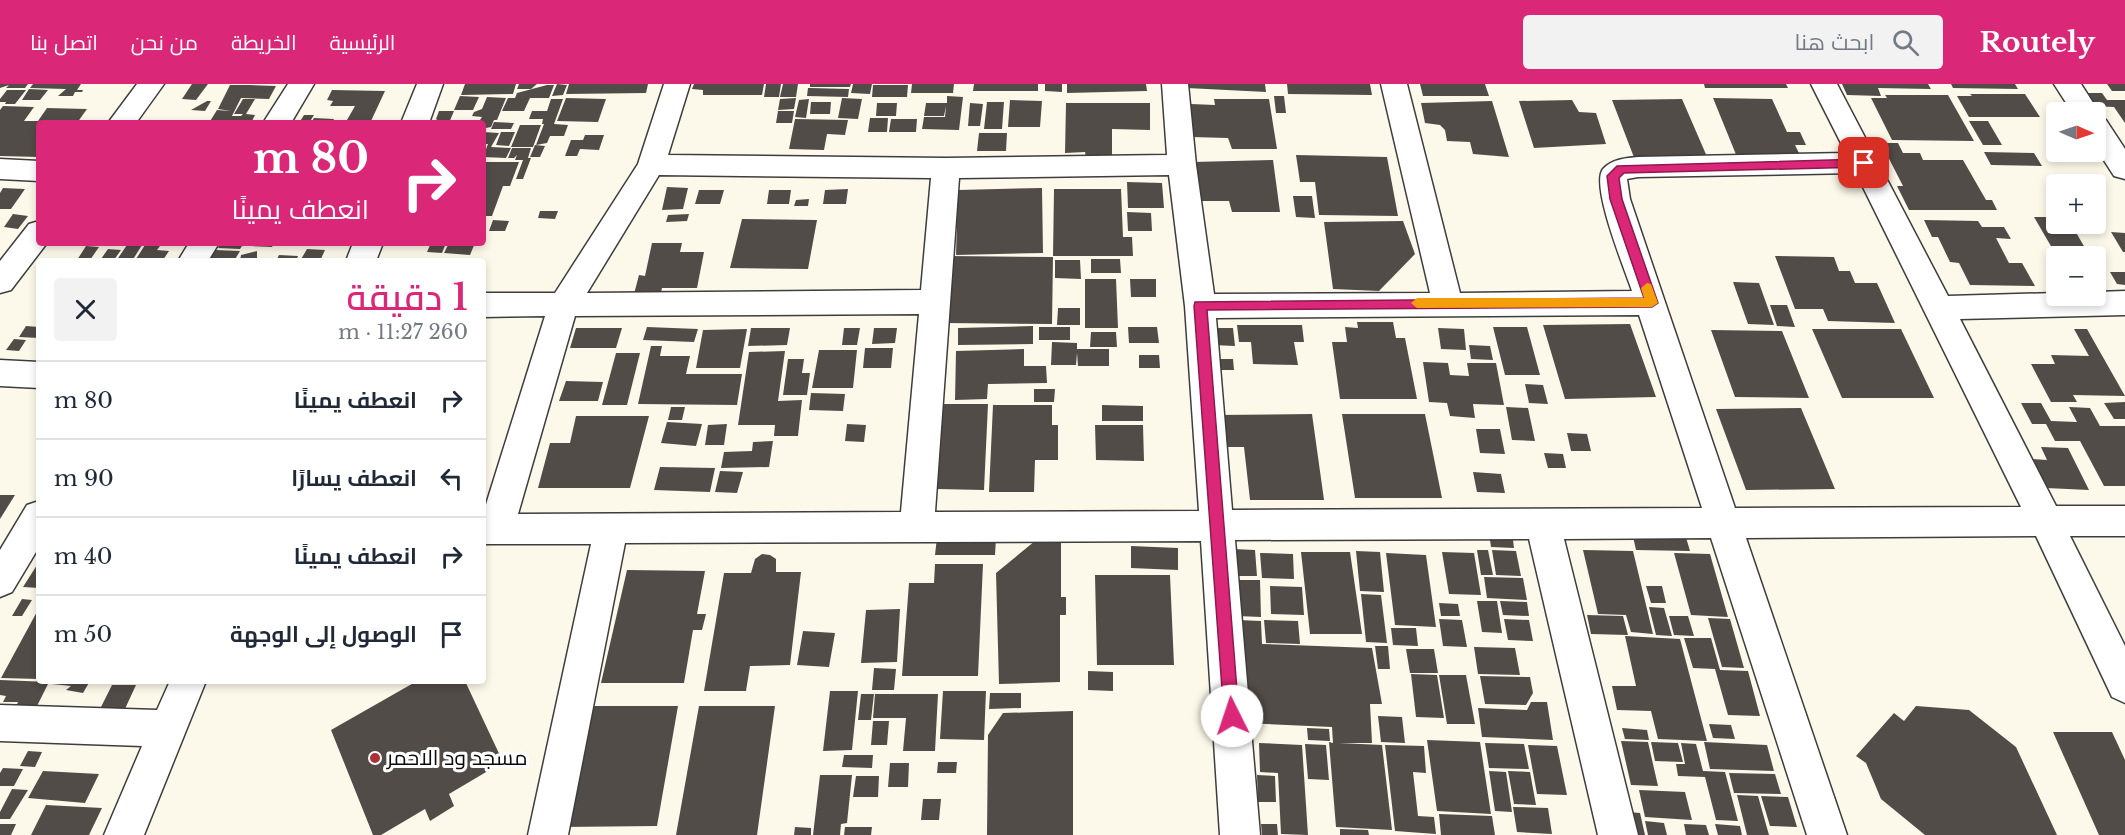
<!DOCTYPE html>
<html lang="ar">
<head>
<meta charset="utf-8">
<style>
  body { margin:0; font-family:"Libre Baskerville",Cairo,serif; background:#f2f2f3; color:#1f2937; direction:rtl; height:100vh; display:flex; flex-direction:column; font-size:22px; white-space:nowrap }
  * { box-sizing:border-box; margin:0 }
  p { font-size:20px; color:#747a83 }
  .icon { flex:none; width:33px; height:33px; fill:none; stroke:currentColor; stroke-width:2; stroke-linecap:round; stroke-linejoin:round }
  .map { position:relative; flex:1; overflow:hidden; direction:ltr }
  .sheet { position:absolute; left:36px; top:174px; width:450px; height:426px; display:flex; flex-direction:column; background:#fff; border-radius:6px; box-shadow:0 3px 9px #0003; direction:rtl }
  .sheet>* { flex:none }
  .guide { position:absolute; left:36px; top:36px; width:450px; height:126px; border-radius:6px; box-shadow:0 3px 9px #0003; direction:rtl; background:#db2777; color:#fff; overflow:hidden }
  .needle { width:39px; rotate:92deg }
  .buttons { position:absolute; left:2046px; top:18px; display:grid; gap:12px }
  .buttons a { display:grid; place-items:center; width:60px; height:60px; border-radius:6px; background:#fff; box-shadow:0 3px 9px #0003; font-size:30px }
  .pin { position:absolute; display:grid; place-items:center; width:51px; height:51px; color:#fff; margin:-26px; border-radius:12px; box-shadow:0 3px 9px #0006 }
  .me { position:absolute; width:66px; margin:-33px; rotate:356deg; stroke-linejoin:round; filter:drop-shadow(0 0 4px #0008) }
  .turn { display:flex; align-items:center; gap:21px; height:126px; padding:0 18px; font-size:27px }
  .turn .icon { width:78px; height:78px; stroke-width:2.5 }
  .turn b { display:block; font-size:42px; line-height:51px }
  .round { display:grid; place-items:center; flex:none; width:63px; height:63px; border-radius:6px; background:#f2f2f3 }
  .head { display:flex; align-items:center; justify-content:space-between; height:102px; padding:0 18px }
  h1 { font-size:36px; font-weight:600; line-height:45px; color:#db2777 }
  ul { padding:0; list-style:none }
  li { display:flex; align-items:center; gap:18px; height:78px; padding:0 18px; border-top:2px solid #e0e1e3 }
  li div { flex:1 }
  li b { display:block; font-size:22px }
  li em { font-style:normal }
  header { display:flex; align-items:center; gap:36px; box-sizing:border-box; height:84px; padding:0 30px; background:#db2777; color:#fff }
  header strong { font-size:28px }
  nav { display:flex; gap:33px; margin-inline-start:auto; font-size:21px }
  .search { width:420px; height:54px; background:#f2f2f3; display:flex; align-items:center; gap:15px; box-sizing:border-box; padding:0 21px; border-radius:6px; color:#747a83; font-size:22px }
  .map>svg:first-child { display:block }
</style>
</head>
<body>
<header>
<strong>Routely</strong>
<div class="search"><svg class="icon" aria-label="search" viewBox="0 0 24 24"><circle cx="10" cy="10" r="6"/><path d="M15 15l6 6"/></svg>ابحث هنا</div>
<nav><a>الرئيسية</a><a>الخريطة</a><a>من نحن</a><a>اتصل بنا</a></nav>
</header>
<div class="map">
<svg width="2125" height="751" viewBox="0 0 2125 751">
  <rect width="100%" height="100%" fill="#fdf9ea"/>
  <path fill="#524c48" d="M0 0H28L25 4H6L9 1 0 4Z
    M33 0H81L77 6H83L82 8H75L73 12H58L66 5 30 4Z
    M192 0H208L196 16 182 15Z
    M465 0H516L513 10 461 11Z
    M519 0H537L531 5H517Z
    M557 0 567 1 563 11 552 12Z
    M569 0H648L646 9 566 10Z
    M694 0H764L762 11H703V6L692 5Z
    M766 0H781L779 13H764Z
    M783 0H798L796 13H780Z
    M810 0H851L850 3H810Z
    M853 0H872L870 10 851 9Z
    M912 0H954L953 9H911Z
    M974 0H1038V7H973Z
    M1045 0H1062V8L1045 7Z
    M1067 0H1146L1147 7 1067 9Z
    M1187 0H1265L1266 8 1187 4Z
    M1287 0H1370L1372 11 1288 10Z
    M1420 0H1485L1489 12H1423Z
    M1704 0H1786L1788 4H1705Z
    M1842 0H1928L1931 5 1878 4 1881 12 1847 11Z
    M1951 0H2015L2018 5 1953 4Z
    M2107 0H2125V7H2112Z
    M230 1H249L276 2 269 15 241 14 232 32H241L243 30H234L243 15H255L246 30 255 31 251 39H209L217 26 231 27 218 25Z
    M547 1H554L549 14H530L524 27H502L508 14H515L517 9Z
    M873 1H908L907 13H872Z
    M808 4H810L849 5 848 13 807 12Z
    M29 5 48 6 40 16H22Z
    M7 6H26L15 20H5L6 18H0V15Z
    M332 6 385 7 371 37 347 36 355 22H330L333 17 327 16Z
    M2079 9H2102L2107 16H2125V39L2114 23 2088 22Z
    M1970 10H2025L2040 33H1969L1957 12H1972Z
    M1885 11H1948L1974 57 1892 56 1871 14H1887Z
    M460 12 479 13 473 26H454Z
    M947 12 963 13 959 46 922 45 924 33H945L946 22 944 32H924L926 19H947Z
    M1274 12H1284L1286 29H1276Z
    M487 13 506 14 497 36H494L491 43 486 44 483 39H478L482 33 472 32 474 28 482 25Z
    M566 14 606 15 598 38 557 37Z
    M796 14 794 25 778 26 780 15Z
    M842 14 862 15 858 35 838 34Z
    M1713 14 1772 15 1787 48H1800L1806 61H1795L1801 73H1737Z
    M551 15H563L554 40 568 41 564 52H550L547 59 536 61 544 40H542L543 35H529L532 27H547Z
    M809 15 806 34 795 33 799 16Z
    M1214 15H1269L1277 65H1232L1228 54 1191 53V20L1215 21Z
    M1682 15 1708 75 1635 76 1612 16Z
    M1010 16 1042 17 1040 43H1008Z
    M1572 16 1579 28 1596 29 1606 60 1534 64 1519 17Z
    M207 17H211L205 27 191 26Z
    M1492 17 1509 73 1473 70 1470 58 1447 57 1445 46 1440 41 1425 39 1421 19Z
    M811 18H831L830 30H810Z
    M987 18H1004L1002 45H984Z
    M877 19H897L896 32H876Z
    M970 19 983 20 980 42H968Z
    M1066 19H1150V46L1112 45V73H1086L1085 68 1065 69Z
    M3 22 34 23 24 37H38L47 24 87 25 77 39H39V73L0 72V26Z
    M439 27H454L449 39H441L436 35Z
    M778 27H794L792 39H776Z
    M304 31H314L309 39H299Z
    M314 34 334 35 332 39H311Z
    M870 34H888L887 48H868Z
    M795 35 848 36 845 51 827 50 824 66 789 65Z
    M891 35H917L916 48H889Z
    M1969 37H1988L2002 61H1983Z
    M494 38 514 39 511 45H491Z
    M520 41H541L533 63H511Z
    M483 48 499 49 491 63 511 64 506 74 483 73 488 60H483Z
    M501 48H515L509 62 496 61Z
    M979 49H1007L1006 67H977Z
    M585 51H604L599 66 580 65 577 72H565L571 56H583Z
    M1881 59H1898L1903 69H1920L1923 76H1963L1986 116H1992L1997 126H1909L1897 102H1903Z
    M535 61 545 62 540 73H530Z
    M512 64H531L528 74H531L523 95H516L523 76H515L517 71 514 74H508Z
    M1984 68 2034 69 2042 82 1991 81Z
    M1296 71 1387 73 1398 132 1319 131 1315 98H1300Z
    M1273 76 1280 128H1232L1229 117H1197L1193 78Z
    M483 78H519L510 102H503L492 132H483Z
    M1127 98 1162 99 1164 124H1128Z
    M667 103 688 104 683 125 662 126Z
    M3 104 25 105 11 125H0V109Z
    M1042 104 1043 169 956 171 958 106Z
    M848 105 846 120H823L825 106Z
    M1054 105H1121L1123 153H1132L1133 172H1053Z
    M699 106H724L720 120H695Z
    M769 106H791L789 120H767Z
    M1293 112H1312L1315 134 1296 133Z
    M809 115 808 122H794L796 116Z
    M540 127H558L555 135 538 134Z
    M1127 128 1151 129 1152 147H1128Z
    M13 130 28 132 18 145 4 143Z
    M689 130 687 137 666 138 668 131Z
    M2034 133H2056V140H2071L2088 169H2055Z
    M742 135 817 136 808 185 730 184Z
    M493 136 509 137 505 147H489Z
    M1924 136 1978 137 1982 143H2004L2011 155 1996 154 2009 179H2022L2035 202 1970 201 1959 179 1950 178 1938 153H1932Z
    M1403 137 1415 170 1379 207 1333 205 1324 138Z
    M2111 148 2125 149V168H2123Z
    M221 159H244L240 165 218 164Z
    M253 159H274L272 163 251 162Z
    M431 159H446L442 169 427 168Z
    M449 159H475L470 171 444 169Z
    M652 159H682L680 168H704L697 204H662L661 209 634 210 639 191 645 192Z
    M127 161H142L132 177H116Z
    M145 161 160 162 157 166 169 167 163 176 136 175Z
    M86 162 99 163 90 176H77Z
    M108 165 121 166 114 176 101 175Z
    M307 165 325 166 320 177H300Z
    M215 166 240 167 234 177H209Z
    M257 167V177H240L241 171Z
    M279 171 298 172 296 177H276Z
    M950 172 1053 173 1052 240 944 239Z
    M1775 172 1834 173 1839 187H1850L1855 199H1877L1895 239 1828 237 1823 225H1795Z
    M1091 175H1120L1121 189H1091Z
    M1055 176H1080L1081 195 1055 194Z
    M2110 188H2125V201L2117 200Z
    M1085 195H1116L1118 244H1085Z
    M1130 195H1156V213H1131Z
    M1733 198 1759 199 1774 241 1748 240Z
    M1770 221H1787L1795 243 1777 242Z
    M1058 224H1080V241H1057Z
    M1357 238H1393L1396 254H1405L1417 315H1340L1332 258H1347L1345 243 1358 244Z
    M1630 240 1656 313 1565 315 1543 241Z
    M1237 241H1302L1304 258H1294L1298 281 1253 280 1251 258H1239Z
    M26 242 39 243V254L19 253Z
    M1033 242V260L958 261V244Z
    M647 243 698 245 694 258 643 256Z
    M1039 243H1070V256H1039Z
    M1128 243H1157L1159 259H1129Z
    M1493 243H1527L1540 291H1505Z
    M576 244H622L616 264H570Z
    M751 244H790L787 261 748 262Z
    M844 244H860L857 261H842Z
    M874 244H897L895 259 872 260Z
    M1210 244H1233L1235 262 1212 261Z
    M1438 244 1464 245 1466 266 1441 265Z
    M747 245 740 284H696L703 246Z
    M1812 245H1901L1934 314H1842Z
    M2074 245H2087L2125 312 2073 311 2077 318H2051L2031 280H2055L2051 271 2089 272Z
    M1711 246 1782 247 1809 314 1735 313Z
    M1091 248H1116L1117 263H1090Z
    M14 255 26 256 19 267 6 266Z
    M1052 258 1077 259V265H1109V282H1078L1077 269 1076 281H1051Z
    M1469 261 1490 262 1493 276 1471 275Z
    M651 262H662L660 272H690L686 290H742L737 321 638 320Z
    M865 264H893L891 284H863Z
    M1024 265V282H1046L1047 299 988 300 987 315 955 316 956 267Z
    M819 266H857L853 304H812Z
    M785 267 778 317 802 316 798 352H774L775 341H738L749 268Z
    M616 269H640L627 321H602Z
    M1139 271H1159L1160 284H1139Z
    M788 275H804L802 289H810L807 311H783Z
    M1216 275H1233L1234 286H1217Z
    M1423 278 1448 279 1450 291 1469 292 1467 279H1496L1504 321 1473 320 1475 334 1450 332 1447 319 1429 318Z
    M566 297 603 298 598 317H559Z
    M1525 300 1543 301 1548 320 1529 319Z
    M1034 305H1055L1054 318H1034Z
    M811 309 845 310 843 327 809 326Z
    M2125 318V335H2114L2104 319Z
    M2021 319H2041L2051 337 2077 338 2069 323 2090 324 2100 342H2125V402H2104L2080 357H2055L2046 340H2032Z
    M943 320H988L984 406 937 405Z
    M993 321H1052V341H1058V376H1035L1034 408H989Z
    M1102 321 1143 322V337H1102Z
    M671 323H685L682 336H668Z
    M1506 323 1528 324 1535 357 1512 356Z
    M1801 324 1835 405 1746 406 1716 325Z
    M1312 330 1324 416H1250L1244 363H1219L1217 331Z
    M1342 330H1425L1442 414H1355Z
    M576 332H649L630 404H538L550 359H570Z
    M667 338 702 340 696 362 661 359Z
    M727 340 724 361H705L708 341Z
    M847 340 866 341 864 358 845 357Z
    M1095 341H1143L1144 377 1096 376Z
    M1476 345H1500L1505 370 1480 369Z
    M1567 349 1587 350 1591 367H1571Z
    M773 357 769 383 721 384 724 368 752 367 753 358Z
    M2041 363 2068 364 2089 406 2046 404 2032 375 2047 376Z
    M1544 369 1563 370 1566 384H1548Z
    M660 383 715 384 710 408 654 406Z
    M720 387 743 388 737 409 715 408Z
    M1473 388 1501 390 1505 409 1477 408Z
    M0 411H15L0 435Z
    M1632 448 1685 450 1690 467 1636 466Z
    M937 453 996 454 995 471H935Z
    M1061 456V513H1066V531H1060V598L999 600 996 489 1035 457Z
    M1490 456H1513L1514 464 1491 463Z
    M1131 462 1178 464V486L1131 484Z
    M1233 465 1255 466 1257 492H1235Z
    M1477 466H1488L1493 491H1481Z
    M1492 466 1516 467 1521 492 1496 491Z
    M1583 466 1633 467 1653 550 1631 548 1626 531 1598 530Z
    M1356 467 1380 468 1384 508 1360 507Z
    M1301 468H1350L1362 550H1310Z
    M1442 468 1474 469 1481 511 1449 510Z
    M1260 469 1293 470 1294 495 1262 494Z
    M1386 469 1426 471 1436 543 1395 541Z
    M1674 469 1710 470 1728 533 1691 531Z
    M762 470 770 471 776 475V488H801L790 581 750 582 746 607H704L724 489H751L755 475Z
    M935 480H983L978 592H902L909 499H934Z
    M37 481H39V504L23 503Z
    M627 486 705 487 697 530H706L702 546H693L684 599H601Z
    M1095 491H1170L1174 581H1097Z
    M1484 493 1523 494 1527 516 1487 514Z
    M1236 496H1260L1261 533 1237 532Z
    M1270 502 1302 503 1304 531 1271 530Z
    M1646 502H1662L1666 519H1651Z
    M1361 510 1381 511 1387 559 1366 558Z
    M22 515 32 516 22 532H12Z
    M1477 517H1497L1502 549 1482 548Z
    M1500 517 1527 518 1529 532 1503 531Z
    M1439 519 1458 520 1460 532H1441Z
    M1649 523 1664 524 1672 552 1656 551Z
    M39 524V595L1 594Z
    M900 525 897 578 861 579 866 526Z
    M1587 531 1623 532 1628 551 1591 550Z
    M1669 532H1688L1694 552 1674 551Z
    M1708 534 1730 535 1744 584 1722 583Z
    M1439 535 1462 536 1467 563 1443 562Z
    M1504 535 1529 536 1533 557 1508 556Z
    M1238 536 1261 537 1262 560 1372 564 1382 620H1370L1372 659H1339L1382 661 1392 746 1336 743 1329 658 1333 659 1332 643 1245 639Z
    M1264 536 1298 537 1300 560 1266 559Z
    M1391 544H1416L1418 562 1393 561Z
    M803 547 835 549 829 583 797 581Z
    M1625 552 1680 555 1707 657 1658 655 1651 627 1617 626 1612 602H1636Z
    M1684 554H1711L1720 586 1748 587 1760 632 1728 631 1715 585 1693 584Z
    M1375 562H1388L1390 585H1378Z
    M1474 563 1515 564 1520 591 1478 590Z
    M1406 565H1434L1438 589H1410Z
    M874 584 896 585 894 606H872Z
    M1088 587 1113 588V607L1088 606Z
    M1411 590 1437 591 1444 634 1416 633Z
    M1439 591H1466L1475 640H1447Z
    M1480 592 1530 593 1533 609 1526 621 1485 620Z
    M0 596 49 598 32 632 12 631 18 618H3L6 612 0 611Z
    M54 597H90L83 609 66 606 71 602 52 600Z
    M417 597H465L503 678 449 710 454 722 430 737 425 725 381 751H373L331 646Z
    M112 601H136L124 627 100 625Z
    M830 607H858L852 666 823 667Z
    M943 607H986L984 656 940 655Z
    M990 609H1021V624L989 625Z
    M861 610H874L871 636H858Z
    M875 610H938L935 667H903L906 634H873Z
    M1531 618H1547L1553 656 1482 653 1478 624 1527 626Z
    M588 622H678L657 742 562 743Z
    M699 622H775L757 751H676Z
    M1916 622 1969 626 2016 663 2057 751H1925L1881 715 1866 679 1856 672 1894 629 1904 637Z
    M1073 627V751H987L988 651 1003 629Z
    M1378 632 1402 633 1405 659 1381 658Z
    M873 637H889L887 661H871Z
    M1709 640 1731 641 1735 655 1713 654Z
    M1307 644 1329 645 1330 657 1308 656Z
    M1622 644 1647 646 1649 656 1625 655Z
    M2053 648H2112L2125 676V751H2099Z
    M1427 656 1480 658 1491 730 1437 727Z
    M1621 657 1648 658 1658 702 1631 701Z
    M1651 658 1678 659 1683 678 1655 677Z
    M1704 658 1767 661 1774 687 1710 685Z
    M1259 659 1302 661 1308 751 1281 750 1278 689 1260 688Z
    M1485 659 1524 660 1529 685 1489 684Z
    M1681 659 1696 660 1703 687 1725 688 1738 737 1716 736 1705 693 1678 692 1676 680H1685Z
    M1305 660 1326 661 1329 696 1308 695Z
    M1385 661 1424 662 1426 689 1413 688 1418 732 1434 733 1436 750 1395 747Z
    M1528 661 1557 662 1567 711 1537 710Z
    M28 667 42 668 35 683 20 682Z
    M844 671H873L872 684 842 683Z
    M938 678H957L956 689H937Z
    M890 679H909L908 703H888Z
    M3 684 23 685 14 702H0V689Z
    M43 687 99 690 85 719 28 714Z
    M1489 687 1506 688 1512 728 1495 727Z
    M1508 687 1530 688 1536 721 1514 720Z
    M1729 689 1775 690 1781 710 1734 709Z
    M820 691H852L847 739 841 740 840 751H813Z
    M1257 691 1275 692 1276 718H1258Z
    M856 692H879L878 713H853Z
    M12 705 28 706 10 735H0V728Z
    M1639 706 1685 708 1692 736 1645 733Z
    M1737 711 1758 712 1769 751H1747Z
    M1761 712 1788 713 1797 743 1770 742Z
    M923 715H941L939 736H921Z
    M46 721 102 724 89 751H31Z
    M1513 723 1548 724 1552 750 1517 748Z
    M1628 728 1640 729 1645 751H1633Z
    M1439 730 1492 732 1495 751H1441Z
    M1645 737 1664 739 1667 751H1648Z
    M0 740H16L11 751H0Z
    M1261 740H1277L1278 751H1262Z
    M1684 740 1706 741 1709 751H1686Z
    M1715 740 1740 742 1742 751H1718Z
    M795 743 811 744V751H794Z
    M845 743H872L871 751H844Z
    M1340 745 1368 746 1369 751H1340Z"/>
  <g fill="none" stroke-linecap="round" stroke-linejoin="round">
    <defs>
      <path id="minor" d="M137 0H164L136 39H108Z
        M288 0H314L291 39H263Z
        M417 0H443L429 39H401Z
        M664 0H690L668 71 946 74 1167 71 1162 0H1188L1196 81 1214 210 1430 209 1381 0H1407L1460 209 1632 207C1625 186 1590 101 1603 85 1612 75 1626 74 1638 73L1846 69 1811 0H1837L1948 212 2056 209V212H2096V208L2125 207V231L1960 235 2056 422H2125V452H2070L2125 562V619L2112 613 2036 452 1746 454 1847 751H1807L1711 454 1564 455 1638 751H1598L1529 455 1235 456 1260 751H1220L1201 457 625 459 568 751H528L591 460H483V430L545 232 483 233V209H555L638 80ZM1856 89 2021 423 1735 424 1630 115 1627 95 1638 93ZM659 91 931 94 921 206 587 209ZM1169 91 1185 222 1199 427 935 428 959 94ZM919 230 901 428 518 430 575 232ZM1639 231 1702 424 1232 426 1216 234Z
        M2054 0H2081L2099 28 2096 34 2106 36 2125 65V95L2114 92 2096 64V28H2072Z
        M0 75 39 77V97L0 95Z
        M39 137V159H47L11 206 0 209V177L29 140Z
        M189 159H219L208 177H178Z
        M353 159H383L376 177H346Z
        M0 276 39 278V304L0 302Z
        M39 417V463L12 508 0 513V466L27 421Z
        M170 597H206L144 751H104L142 662 0 657V621L157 626Z"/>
    </defs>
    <use href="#minor" stroke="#3d3d3d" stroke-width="3"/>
    <use href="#minor" fill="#fff" fill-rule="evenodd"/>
  </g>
  <path fill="#db2777" stroke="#8e194d" stroke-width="1.5" d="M1864 75 1870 79 1864 83 1624 89 1619 94 1622 115 1658 219 1652 223 1207 226 1239 632 1237 637 1232 639 1226 637 1224 632 1194 222 1195 218 1644 214 1610 115 1607 92 1617 82Z"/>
  <path fill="#f59e0b" d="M1647 199 1651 200 1658 219 1652 223 1417 224 1411 219 1417 214H1644L1641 204Z"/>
  <circle fill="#ad3036" stroke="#fff" stroke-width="2" cx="375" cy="674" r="6"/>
  <g text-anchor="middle" stroke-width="6" stroke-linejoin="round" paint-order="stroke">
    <g font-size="21" fill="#0a0a0a" stroke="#fff" text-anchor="start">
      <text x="387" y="681">مسجد ود الاحمر</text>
    </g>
  </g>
</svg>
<div class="buttons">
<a><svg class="needle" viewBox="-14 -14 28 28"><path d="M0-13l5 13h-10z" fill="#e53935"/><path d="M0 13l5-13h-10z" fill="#747a83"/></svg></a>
<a>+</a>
<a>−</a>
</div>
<div class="pin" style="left:1864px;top:79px;background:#d93025"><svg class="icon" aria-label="arrive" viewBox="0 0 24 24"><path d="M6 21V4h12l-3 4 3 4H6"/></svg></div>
<svg class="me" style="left:1232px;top:632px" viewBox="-20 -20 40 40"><circle r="19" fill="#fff"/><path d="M0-13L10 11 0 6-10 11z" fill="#db2777"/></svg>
<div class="guide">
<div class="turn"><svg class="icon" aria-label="right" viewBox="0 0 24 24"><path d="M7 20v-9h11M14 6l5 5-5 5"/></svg><div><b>80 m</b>انعطف يمينًا</div></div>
</div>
<section class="sheet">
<div class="head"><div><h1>1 دقيقة</h1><p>260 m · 11:27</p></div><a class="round"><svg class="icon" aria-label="close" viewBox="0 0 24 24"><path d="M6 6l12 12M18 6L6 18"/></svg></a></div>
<ul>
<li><svg class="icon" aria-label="right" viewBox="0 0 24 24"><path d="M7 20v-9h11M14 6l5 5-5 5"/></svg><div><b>انعطف يمينًا</b></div><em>80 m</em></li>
<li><svg class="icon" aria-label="left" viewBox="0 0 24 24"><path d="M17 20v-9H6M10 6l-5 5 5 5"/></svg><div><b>انعطف يسارًا</b></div><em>90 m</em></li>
<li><svg class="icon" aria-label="right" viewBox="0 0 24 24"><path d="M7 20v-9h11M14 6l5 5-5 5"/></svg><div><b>انعطف يمينًا</b></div><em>40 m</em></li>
<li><svg class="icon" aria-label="arrive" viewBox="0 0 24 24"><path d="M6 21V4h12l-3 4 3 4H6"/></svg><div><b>الوصول إلى الوجهة</b></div><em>50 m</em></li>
</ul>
</section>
</div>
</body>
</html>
